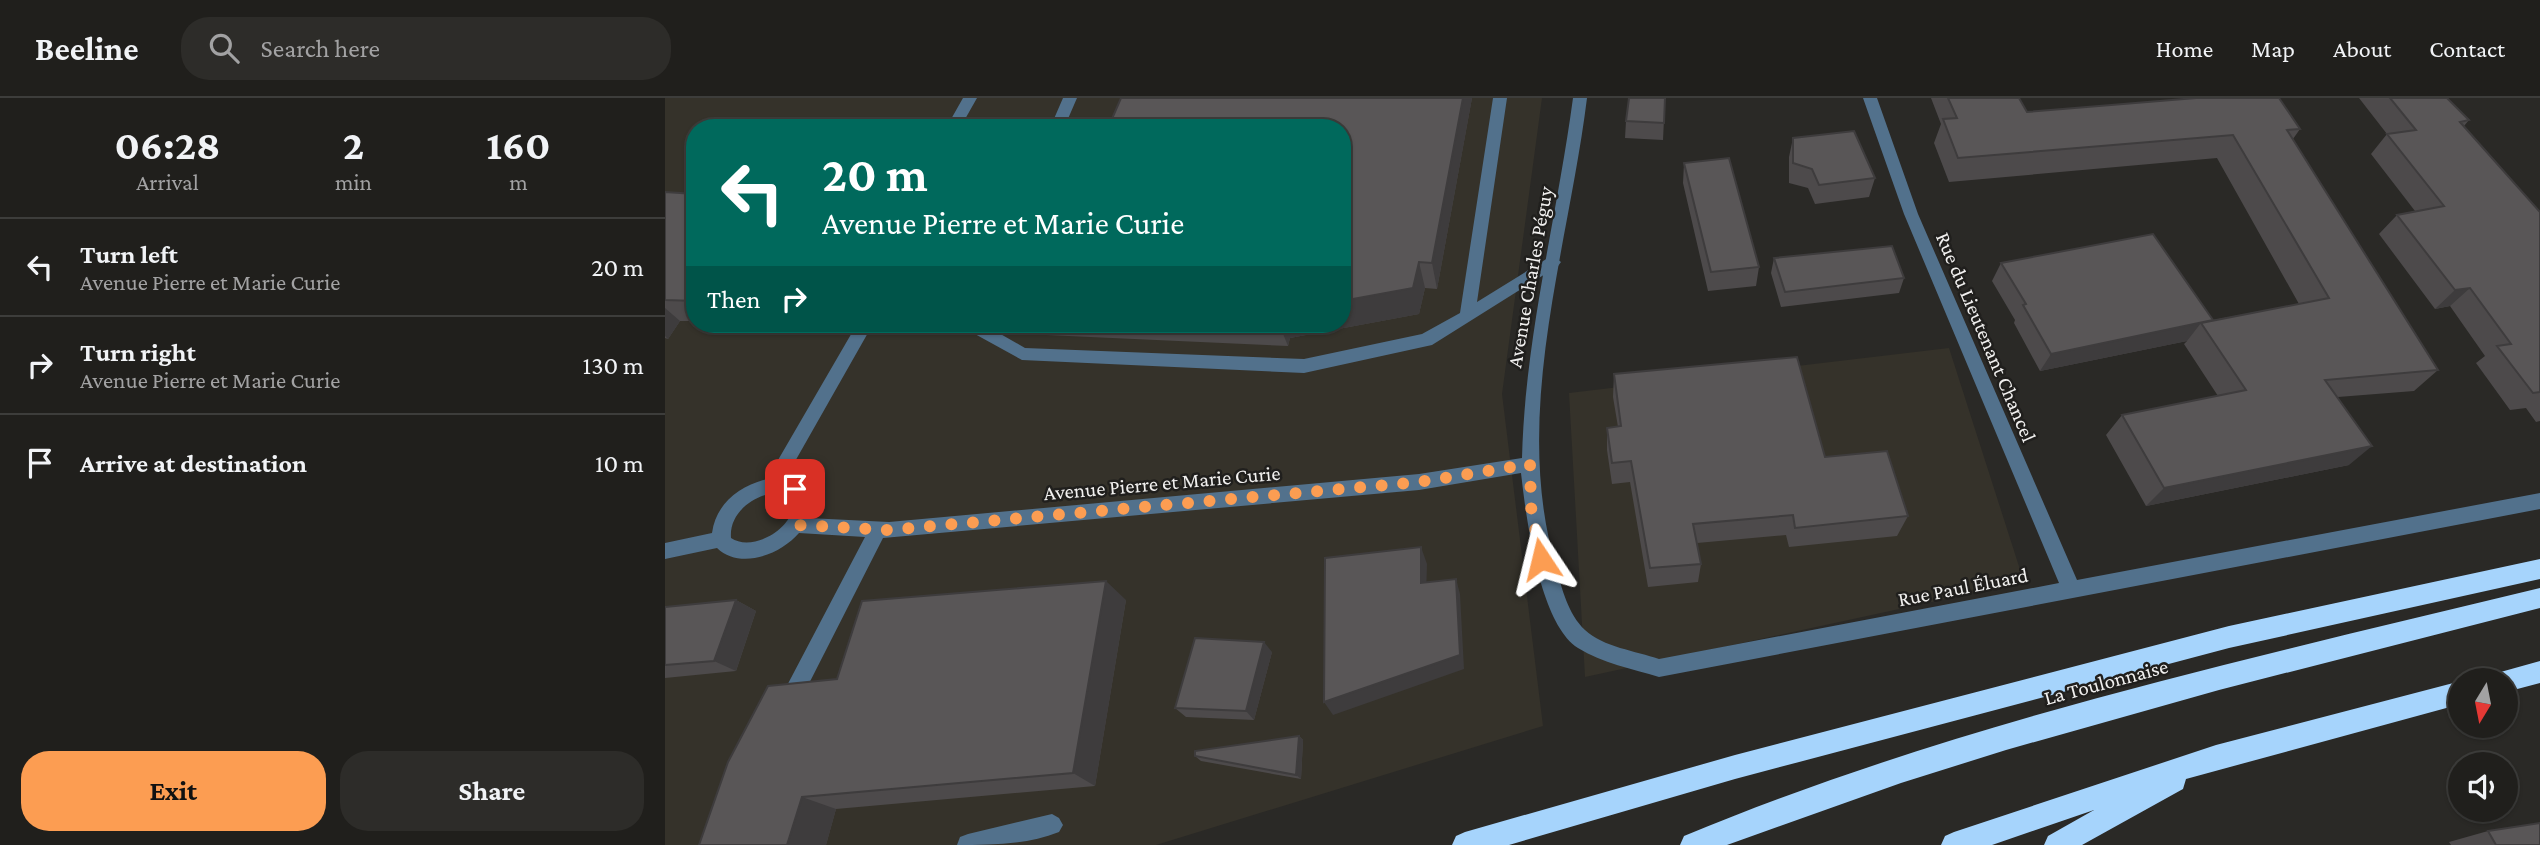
<!DOCTYPE html>
<html lang="en">
<head>
<meta charset="utf-8">
<style>
  body { margin:0; font-family:"Crimson Pro",serif; background:#2d2c29; color:#f1f3f6; height:100vh; display:flex; flex-direction:column; font-size:26px; white-space:nowrap }
  * { box-sizing:border-box; margin:0 }
  p { font-size:23px; color:#a2a2a3 }
  .icon { flex:none; width:38px; height:38px; fill:none; stroke:currentColor; stroke-width:2; stroke-linecap:round; stroke-linejoin:round }
  .map { position:relative; flex:1; overflow:hidden }
  .side { display:flex; flex-direction:column; background:#201f1c; width:665px }
  .side>* { flex:none }
  .top-card { position:absolute; left:21px; top:21px; width:665px; height:214px; border-radius:28px; box-shadow:0 2px 5px #0004,0 0 0 2px #3d3d3b; background:#00695c; color:#fff; overflow:hidden }
  .needle { width:46px; rotate:190deg }
  .controls { position:absolute; left:1783px; top:570px; display:grid; gap:14px }
  .controls a { display:grid; place-items:center; width:70px; height:70px; border-radius:50%; background:#201f1c; box-shadow:0 2px 5px #0004,0 0 0 2px #3d3d3b; font-size:35px }
  .pin { position:absolute; display:grid; place-items:center; width:60px; height:60px; color:#fff; margin:-30px; border-radius:14px; box-shadow:0 4px 10px #0006 }
  .me { position:absolute; width:77px; margin:-38px; rotate:350deg; stroke-linejoin:round; filter:drop-shadow(0 0 5px #0008) }
  .turn { display:flex; align-items:center; gap:24px; height:147px; padding:0 21px; font-size:32px }
  .turn .icon { width:91px; height:91px; stroke-width:2.5 }
  .turn b { display:block; font-size:49px; line-height:60px }
  .then { display:flex; align-items:center; height:66px; padding:0 21px; background:#0003; gap:14px; font-size:26px }
  .eta { display:flex; justify-content:space-evenly; align-items:center; height:119px; text-align:center }
  .eta b { font-size:42px; font-weight:700; line-height:49px }
  .action { display:flex; gap:14px; margin-top:auto; padding:14px 21px }
  .action a { flex:1; height:80px; border-radius:28px; background:#fc9d52; color:#111; font-size:28px; font-weight:700; line-height:80px; text-align:center }
  .action a+a { background:#2d2c29; color:#f1f3f6 }
  ul { padding:0; list-style:none }
  li { display:flex; align-items:center; gap:21px; height:98px; padding:0 21px; border-top:2px solid #3d3d3b }
  li div { flex:1 }
  li b { display:block; font-size:26px }
  li em { font-style:normal }
  header { display:flex; align-items:center; gap:42px; box-sizing:border-box; height:98px; padding:0 35px; background:#201f1c; border-bottom:2px solid #3d3d3b }
  header strong { font-size:33px }
  nav { display:flex; gap:38px; margin-inline-start:auto; font-size:24px }
  .search { width:490px; height:63px; background:#2d2c29; display:flex; align-items:center; gap:18px; box-sizing:border-box; padding:0 24px; border-radius:28px; color:#a2a2a3; font-size:26px }
  main { display:flex; flex:1; min-height:0 }
  .map>svg:first-child { display:block }
</style>
</head>
<body>
<header>
<strong>Beeline</strong>
<div class="search"><svg class="icon" aria-label="search" viewBox="0 0 24 24"><circle cx="10" cy="10" r="6"/><path d="M15 15l6 6"/></svg>Search here</div>
<nav><a>Home</a><a>Map</a><a>About</a><a>Contact</a></nav>
</header>
<main>
<section class="side">
<div class="eta">
<div><b>06:28</b><p>Arrival</p></div>
<div><b>2</b><p>min</p></div>
<div><b>160</b><p>m</p></div>
</div>
<ul>
<li><svg class="icon" aria-label="left" viewBox="0 0 24 24"><path d="M17 20v-9H6M10 6l-5 5 5 5"/></svg><div><b>Turn left</b><p>Avenue Pierre et Marie Curie</p></div><em>20 m</em></li>
<li><svg class="icon" aria-label="right" viewBox="0 0 24 24"><path d="M7 20v-9h11M14 6l5 5-5 5"/></svg><div><b>Turn right</b><p>Avenue Pierre et Marie Curie</p></div><em>130 m</em></li>
<li><svg class="icon" aria-label="arrive" viewBox="0 0 24 24"><path d="M6 21V4h12l-3 4 3 4H6"/></svg><div><b>Arrive at destination</b></div><em>10 m</em></li>
</ul>
<div class="action"><a>Exit</a><a>Share</a></div>
</section>
<div class="map">
<svg width="1875" height="747" viewBox="0 0 1875 747">
  <rect width="100%" height="100%" fill="#2a2926"/>
  <path fill="#35322a" fill-rule="evenodd" d="M0 0H877L837 296 878 628 491 747H0ZM30 30H677V226H30Z
    M1284 250 1359 484 920 579 904 295Z"/>
  <g fill="none" stroke-linecap="round" stroke-linejoin="round">
    <path fill="#52718c" fill-rule="evenodd" d="M398 0H412L399 30H385Z
      M828 0H842L812 204 883 160 888 158 896 164 893 168 767 247 639 275 357 262 299 230 297 226H318L360 250 639 261 757 236 795 215Z"/>
    <path fill="#52718c" fill-rule="evenodd" d="M298 0H312L295 30H281Z
      M908 0H922C903 154 846 316 891 469 897 491 903 516 920 532 938 549 971 553 994 561L1394 485 1239 116 1198 0H1212L1253 116 1412 482 1875 395V411L994 579C968 571 937 565 913 550 874 525 861 418 856 375L754 392 218 440 130 613 123 616 116 613 113 606 116 599 200 439 134 435C115 457 75 472 52 450L0 461V445L47 435C51 405 75 388 102 381L192 226H208L120 381C141 385 151 400 143 420L224 424 754 376 857 360C860 238 892 120 908 0ZM108 395 122 397 128 402C132 429 88 455 66 440 64 416 86 399 108 395Z
      M387 716 394 720 398 727 394 734C361 747 327 747 292 747L295 739 303 736Z"/>
    <path fill="#a6d4fc" fill-rule="evenodd" d="M1875 461V481L1564 550 1070 681 844 747H787L791 738 800 734 1070 657 1564 528Z
      M1875 490V510L1554 592 1341 652 1236 685 1062 747H1015L1019 738C1293 624 1587 560 1875 490Z
      M1875 563V585L1841 594V583H1828L1832 575Z
      M1796 583V606L1521 681 1518 691 1417 747H1379L1383 738 1429 712 1327 747H1276L1280 738 1289 734 1551 647Z"/>
  </g>
  <path fill="#4d4a4b" d="M456 0H807L772 191 760 190 754 216 625 240 623 248 381 237 372 226H677Z
    M1000 0 998 42 960 40 961 23Z
    M1266 0H1354L1362 14 1635 31 1628 41 1773 272 1749 293 1673 299 1684 367 1481 408 1441 337 1457 317 1553 298 1519 246 1522 243 1375 273 1349 225 1350 222 1327 183 1336 165 1548 222 1634 206 1552 60 1284 84 1269 45 1276 26Z
    M1694 0H1782L1804 22 1799 28 1875 114V323L1871 324 1861 310 1845 312 1811 265 1820 258 1785 208 1770 211 1714 136 1732 117 1750 113 1706 56 1722 36Z
    M1128 40 1210 80 1204 99 1150 106 1143 90 1124 85V59Z
    M1019 65 1094 169 1091 188 1043 193 1018 85Z
    M0 94 30 96V223H15L3 241 0 240Z
    M1109 160 1239 180 1234 195 1116 209 1106 175Z
    M74 226H116L114 228Z
    M949 276 1160 359 1243 418 1232 438 1124 449 1121 437 1032 445 1036 466 1033 484 983 489 965 384 947 386 942 352V330L953 329 948 299Z
    M71 502 91 513 71 573 0 580V509Z
    M461 502 430 688 171 711 161 747H34L172 581Z
    M607 554 589 622 521 619 510 610Z
    M634 638 638 642 636 681 536 663 530 658Z
    M1823 733 1875 747H1786L1784 744Z"/>
  <path fill="#3e3c3d" d="M798 0H807L772 191 767 165Z
    M754 164 760 190 754 216 625 240 623 248 614 226H677V203Z
    M1805 190 1785 208 1770 211 1790 192Z
    M0 210 15 223 3 241 0 238Z
    M1536 225 1522 243 1375 273 1386 256Z
    M1707 348 1684 367 1481 408 1499 390Z
    M756 449 762 466 761 500 756 485Z
    M791 481 795 496 799 571 668 617 659 604Z
    M441 483 461 502 430 688 408 675Z
    M71 502 91 513 71 573 49 563Z
    M599 544 607 554 589 622 581 613Z
    M634 638 638 642 636 681 631 677Z
    M137 699 171 711 161 747H122Z"/>
  <path fill="#595657" stroke="#3e3c3d" stroke-width="2" d="M456 0H798L767 165 754 164 748 190 677 203V30H443Z
    M964 0H1000L999 25 961 23Z
    M1283 0H1354L1362 14 1531 0H1614L1635 31 1622 32 1773 272 1660 282 1707 348 1499 390 1457 317 1581 292 1536 225 1664 200 1568 37 1293 60 1278 21 1292 20Z
    M1725 0H1782L1804 22 1795 24 1875 114V294L1868 295 1832 248 1846 246 1805 190 1790 192 1732 117 1779 108 1722 36 1751 32Z
    M1189 33 1210 80 1154 87 1147 71 1128 65V40Z
    M1064 60 1094 169 1046 174 1019 65Z
    M0 94 30 96V203L0 202Z
    M1488 136 1548 222 1386 256 1358 207 1361 206 1336 165Z
    M1227 148 1239 180 1120 194 1109 160Z
    M1132 259 1160 359 1222 353 1243 418 1130 430 1128 417 1028 426 1036 466 985 470 966 363 947 365 942 330 956 328 949 276Z
    M756 449V485L791 481 795 557 659 604 660 460Z
    M441 483 408 675 137 699 122 747H34L63 664 103 588 172 581 197 503Z
    M71 502 49 563 0 567V509Z
    M530 540 599 544 581 613 510 610Z
    M634 638 631 677 530 658V653Z
    M1875 725V747H1831L1823 733Z"/>
  <g fill="none" stroke-linecap="round" stroke-linejoin="round">
    <path stroke="#fc9d52" stroke-width="12" stroke-dasharray="0 21.6" d="M130 391 139 406 132 427 224 432 754 384 865 366 866 409 876 461"/>
  </g>
  <g text-anchor="middle" stroke-width="5" stroke-linejoin="round" paint-order="stroke">
    <g font-size="21" fill="#f1f0ef" stroke="#201f1d">
      <text transform="translate(865 179) rotate(-80)" y="7">Avenue Charles Péguy</text>
      <text transform="translate(1321 239) rotate(67)" y="7">Rue du Lieutenant Chancel</text>
      <text transform="translate(497 385) rotate(-5)" y="7">Avenue Pierre et Marie Curie</text>
      <text transform="translate(1298 489) rotate(-11)" y="7">Rue Paul Éluard</text>
      <text transform="translate(1441 584) rotate(-15)" y="7">La Toulonnaise</text>
    </g>
  </g>
</svg>
<div class="controls">
<a><svg class="needle" viewBox="-14 -14 28 28"><path d="M0-13l5 13h-10z" fill="#e53935"/><path d="M0 13l5-13h-10z" fill="#a2a2a3"/></svg></a>
<a><svg class="icon" aria-label="sound" viewBox="0 0 24 24"><path d="M4 9h4l5-4v14l-5-4H4zM17 9q2 3 0 6"/></svg></a>
</div>
<div class="pin" style="left:130px;top:391px;background:#d93025"><svg class="icon" aria-label="arrive" viewBox="0 0 24 24"><path d="M6 21V4h12l-3 4 3 4H6"/></svg></div>
<svg class="me" style="left:876px;top:461px" viewBox="-20 -20 40 40"><path d="M0-17L14 15 0 8-14 15z" fill="#fc9d52" stroke="#fff" stroke-width="4"/></svg>
<div class="top-card">
<div class="turn"><svg class="icon" aria-label="left" viewBox="0 0 24 24"><path d="M17 20v-9H6M10 6l-5 5 5 5"/></svg><div><b>20 m</b>Avenue Pierre et Marie Curie</div></div>
<div class="then">Then<svg class="icon" aria-label="right" viewBox="0 0 24 24"><path d="M7 20v-9h11M14 6l5 5-5 5"/></svg></div>
</div>
</div>
</main>
</body>
</html>
